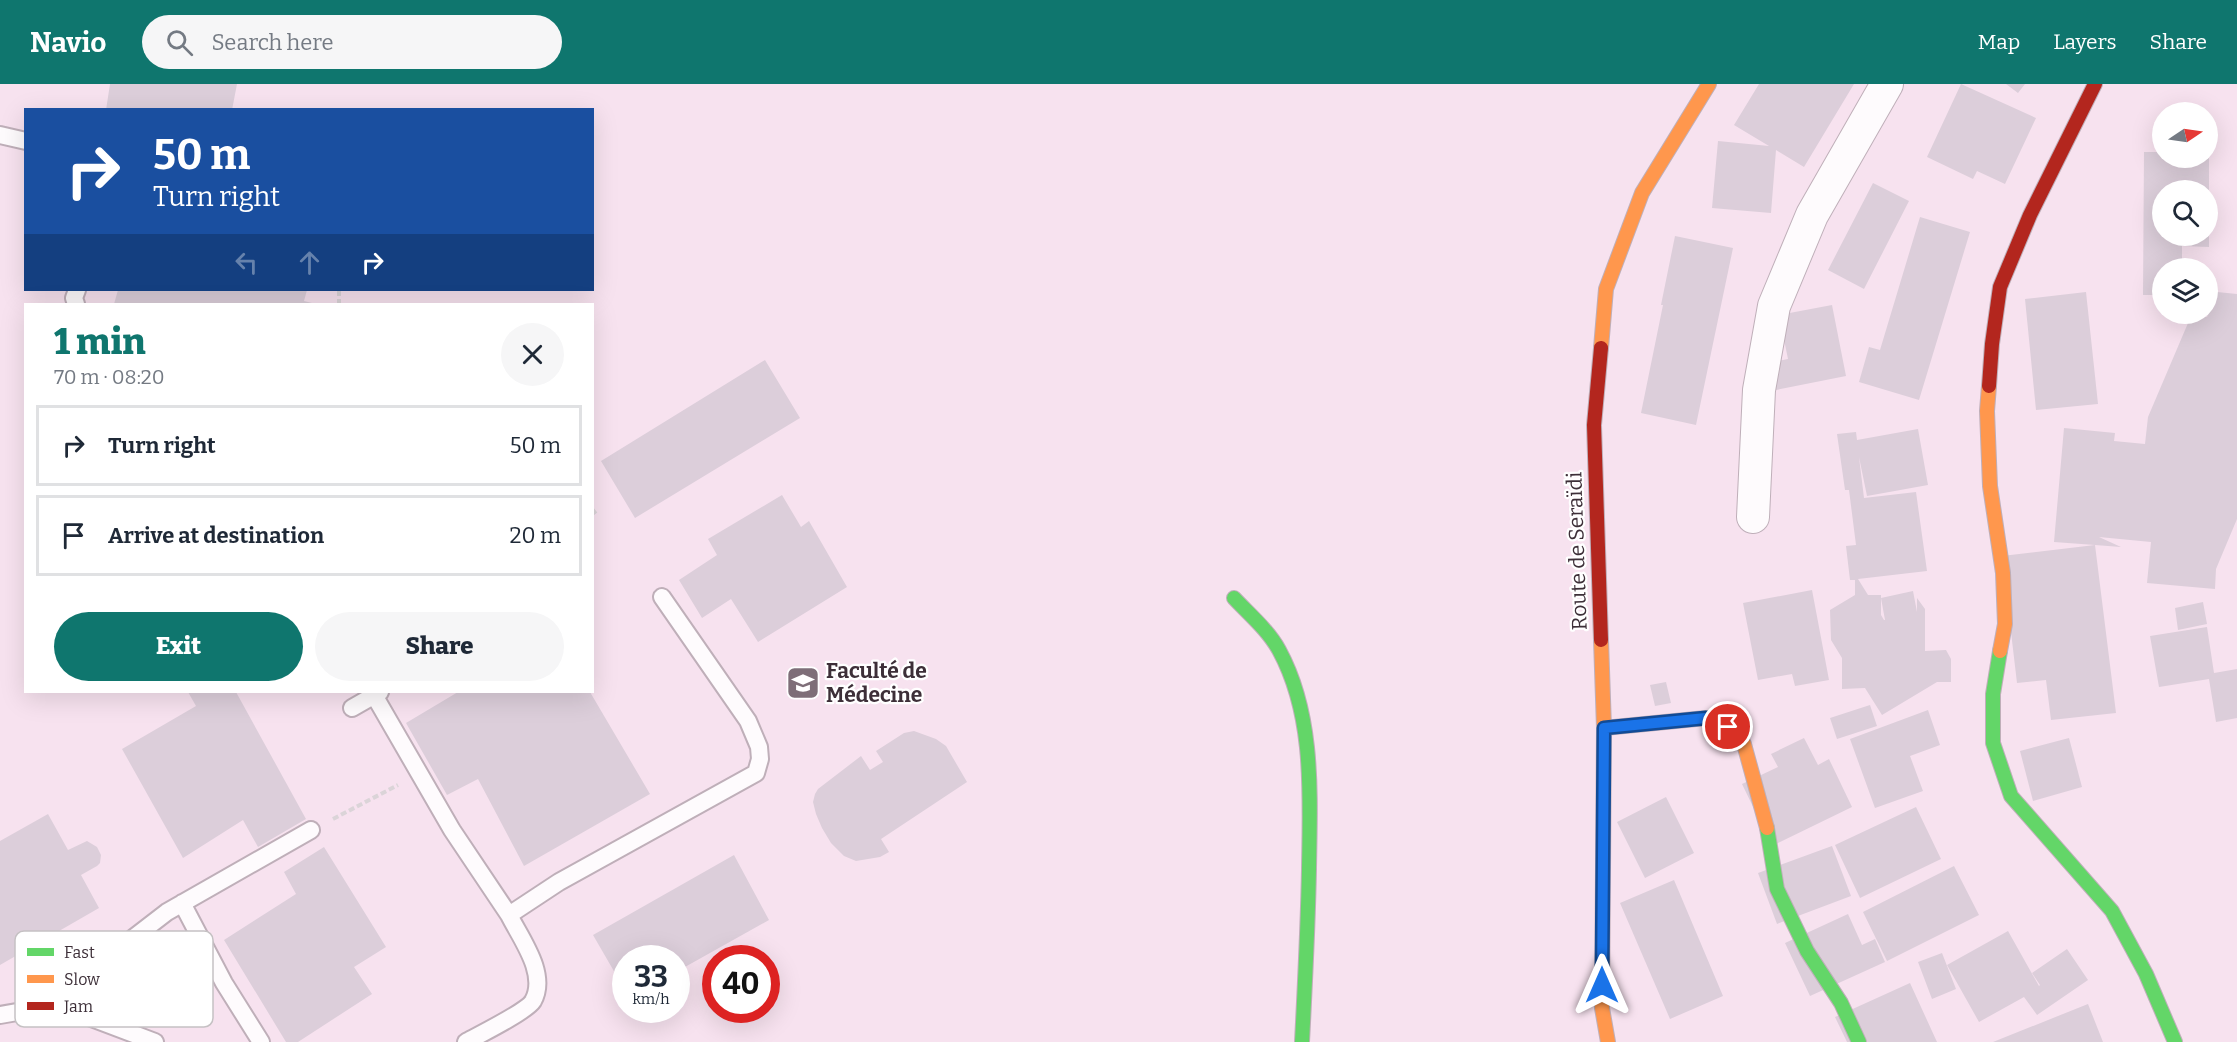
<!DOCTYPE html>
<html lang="en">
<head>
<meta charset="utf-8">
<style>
  body { margin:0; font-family:Bitter,serif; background:#f6f6f7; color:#1f2937; height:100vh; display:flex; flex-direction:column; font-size:22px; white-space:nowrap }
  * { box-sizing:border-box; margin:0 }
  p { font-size:20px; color:#747a83 }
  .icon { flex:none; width:33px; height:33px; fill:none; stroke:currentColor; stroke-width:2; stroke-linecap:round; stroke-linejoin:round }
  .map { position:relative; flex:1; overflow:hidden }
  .drawer { position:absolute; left:24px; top:219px; width:570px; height:390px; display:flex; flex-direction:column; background:#fff; border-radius:0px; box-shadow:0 6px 24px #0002 }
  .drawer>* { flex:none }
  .guide { position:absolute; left:24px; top:24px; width:570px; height:183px; border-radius:0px; box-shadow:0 6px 24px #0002; background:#1a4fa0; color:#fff; overflow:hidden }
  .needle { width:39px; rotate:77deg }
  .controls { position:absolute; left:2152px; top:18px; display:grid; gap:12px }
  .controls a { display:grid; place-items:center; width:66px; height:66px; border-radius:50%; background:#fff; box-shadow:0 6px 24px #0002; font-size:30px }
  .speed { position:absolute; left:612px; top:861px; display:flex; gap:12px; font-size:30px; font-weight:700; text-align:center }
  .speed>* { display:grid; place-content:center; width:78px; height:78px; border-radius:50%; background:#fff; box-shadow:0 6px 24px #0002; line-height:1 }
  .speed small { font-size:15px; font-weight:400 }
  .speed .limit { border:9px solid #d22; background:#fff; color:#111 }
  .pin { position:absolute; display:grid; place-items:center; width:51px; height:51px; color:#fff; margin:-26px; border:3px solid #fff; border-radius:50%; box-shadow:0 2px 6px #0007 }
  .me { position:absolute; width:66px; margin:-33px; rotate:0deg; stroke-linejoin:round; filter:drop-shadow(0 0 4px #0008) }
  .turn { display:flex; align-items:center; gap:21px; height:126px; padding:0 30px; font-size:27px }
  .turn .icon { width:78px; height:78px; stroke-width:2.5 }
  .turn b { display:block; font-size:42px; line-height:51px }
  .lanes { display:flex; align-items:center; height:57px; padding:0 30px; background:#0003; justify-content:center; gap:30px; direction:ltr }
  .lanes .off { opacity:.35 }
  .round { display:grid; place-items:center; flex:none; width:63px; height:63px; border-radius:32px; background:#f6f6f7 }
  .overview { display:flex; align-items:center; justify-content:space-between; height:102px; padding:0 30px }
  h1 { font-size:36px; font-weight:800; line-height:45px; color:#0f766e }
  .button { display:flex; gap:12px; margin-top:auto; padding:12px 30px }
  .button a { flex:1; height:69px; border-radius:36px; background:#0f766e; color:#fff; font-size:24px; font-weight:800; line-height:69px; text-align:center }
  .button a+a { background:#f6f6f7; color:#1f2937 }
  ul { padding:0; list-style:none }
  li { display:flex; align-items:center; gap:18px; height:81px; margin:0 12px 9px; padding:0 18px; border:3px solid #e0e1e3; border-radius:0px }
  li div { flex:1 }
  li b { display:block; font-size:22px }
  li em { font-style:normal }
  header { display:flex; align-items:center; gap:36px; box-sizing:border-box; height:84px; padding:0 30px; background:#0f766e; color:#fff }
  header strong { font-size:28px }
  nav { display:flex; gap:33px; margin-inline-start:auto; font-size:21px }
  .search { width:420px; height:54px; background:#f6f6f7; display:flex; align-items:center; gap:15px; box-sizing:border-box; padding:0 21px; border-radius:33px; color:#747a83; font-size:22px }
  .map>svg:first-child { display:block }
</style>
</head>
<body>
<header>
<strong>Navio</strong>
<div class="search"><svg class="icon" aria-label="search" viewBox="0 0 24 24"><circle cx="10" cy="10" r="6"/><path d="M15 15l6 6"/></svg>Search here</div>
<nav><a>Map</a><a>Layers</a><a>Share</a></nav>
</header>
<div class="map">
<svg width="2237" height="958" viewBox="0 0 2237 958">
  <rect width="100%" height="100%" fill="#f7e2ef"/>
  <path fill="#dcceda" d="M110 0H237L232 26H106Z
    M1759 0H1854L1804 83 1776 66 1771 129 1712 124 1718 57 1769 62 1734 41Z
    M1961 0 2036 34 2005 100 1977 87 1973 95 1927 73Z
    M2006 0H2025L2018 9Z
    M2144 68H2163V74H2209V106H2163V152H2209V163L2182 162V184H2163V211H2143Z
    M1873 99 1909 117 1864 205 1828 186Z
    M1920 133 1970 148 1919 316 1859 298 1869 263 1880 266Z
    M1675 152 1733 164 1696 341 1641 329 1663 221H1661Z
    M118 206H307L304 217 316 220H114Z
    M2086 208 2098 320 2036 326 2025 215Z
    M2217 208 2237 210V435L2216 485 2215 505 2147 499 2151 458 2099 453 2121 463 2095 461 2116 629 2051 636 2046 596 2017 599 2002 472 2095 461 2054 458 2064 344 2115 349 2114 357 2145 360 2148 333 2191 232 2207 233Z
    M1832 221 1846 292 1761 309 1756 281 1788 275 1779 231Z
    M765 276 800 334 635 434 601 377Z
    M1918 345 1928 401 1867 412 1859 373 1864 414 1916 408 1927 487 1858 495 1868 511H1881V531L1884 536H1885L1881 514 1913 507 1917 528V514L1925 525V567L1946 566 1951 575V598H1937L1882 631 1865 604 1842 605V574L1831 556 1830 526 1855 511V496H1850L1846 462 1856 461 1849 406H1845L1837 350 1856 348 1857 356Z
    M782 411 801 443 809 437 847 503 758 558 731 515 702 534 679 496 717 471 708 455Z
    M1812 506 1829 596 1795 602 1792 590 1758 596 1743 519Z
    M2203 518 2207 540 2178 546 2175 524Z
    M2207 543 2214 589 2237 585V634L2216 638 2209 595 2159 603 2150 552Z
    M1666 598 1671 619 1655 622 1650 601Z
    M188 608H236L306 735 258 763 243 736 183 774 122 665 196 622Z
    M458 608H590L650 710 524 782 478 695 447 711 406 639Z
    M1870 621 1877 642 1837 655 1830 634Z
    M1928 626 1940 661 1910 672 1923 707 1875 724 1850 655Z
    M914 647 936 655 946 662 967 698 881 755 889 768 880 773 856 777 844 772 831 759 822 744 816 730 813 718 815 710 818 705 861 672 870 686 883 678 876 667 904 649Z
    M1804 654 1818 681 1829 675 1852 723 1772 762 1742 700 1778 683 1771 670Z
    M2069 654 2082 703 2033 717 2020 667Z
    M1666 713 1694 769 1645 794 1617 738Z
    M1916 723 1941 775 1860 814 1835 761Z
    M48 730 68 766 87 757 97 763 101 771 100 779 97 782 81 791 99 824 0 881V757Z
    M1832 762 1851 812 1777 840 1758 789Z
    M324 763 386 863 354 883 372 910 298 958H286L224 856 296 810 284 788Z
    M734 771 769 836 676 888V874H626V908L593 851Z
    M1954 782 1979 831 1887 877 1863 828Z
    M1674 796 1723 912 1670 935 1620 819Z
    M1848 830 1862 861 1875 855 1885 878 1810 912 1785 859Z
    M2008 847 2039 902 2040 901 2032 889 2067 865 2088 896 2037 931 2024 913 1979 938 1947 881Z
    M1942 869 1956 905 1932 915 1918 878Z
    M1910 899 1937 958H1847L1835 933Z
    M2088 920 2103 958H1993Z"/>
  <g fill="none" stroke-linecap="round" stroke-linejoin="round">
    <defs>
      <path id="lane" d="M0 51 26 57
        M76 220 74 214 77 206
        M374 611 452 746 509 831
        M352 624 380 608
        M182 819 224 899 261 958
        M57 921 84 892 167 828 311 746
        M0 931 57 921 155 958
        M466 958C479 951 527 927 533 917 548 890 521 855 509 831L559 798 756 689 760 675 759 663 748 637 662 513"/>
      <path id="street" d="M1753 433 1759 306 1774 222 1812 131 1887 0"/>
      <path id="fast" d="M1234 514C1249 530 1268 546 1279 566 1315 632 1310 712 1309 785 1308 842 1305 900 1302 958
        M2000 567 1993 610V659L2011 712 2112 827 2146 890 2175 958
        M1767 744 1777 805 1807 867 1841 919 1859 958"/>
      <path id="slow" d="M1601 264 1606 205 1642 109 1709 0
        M1989 302 1987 327 1990 402 2003 489 2005 540 2000 567
        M1601 556 1604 644 1602 924 1608 958
        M1604 644 1706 634 1728 643 1744 660 1767 744"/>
      <path id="jam" d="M1601 264 1594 341 1601 556
        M1989 302 1992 260 2000 203 2030 131 2095 0"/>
    </defs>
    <use href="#lane" stroke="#bfafb9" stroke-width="20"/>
    <use href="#street" stroke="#bfafb9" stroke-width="34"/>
    <use href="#fast" stroke="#bfafb9" stroke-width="16"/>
    <use href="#slow" stroke="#bfafb9" stroke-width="16"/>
    <use href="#jam" stroke="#bfafb9" stroke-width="16"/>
    <path stroke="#dbd4d8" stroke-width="4" stroke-dasharray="6 3" stroke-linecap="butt" d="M339 206V220
      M592 425 596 430
      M333 735 398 701"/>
    <use href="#lane" stroke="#fefbfd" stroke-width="16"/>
    <use href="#street" stroke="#fefbfd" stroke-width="32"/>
    <use href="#fast" stroke="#63d668" stroke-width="14"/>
    <use href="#slow" stroke="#ff974d" stroke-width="14"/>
    <use href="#jam" stroke="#b3261e" stroke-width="14"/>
  </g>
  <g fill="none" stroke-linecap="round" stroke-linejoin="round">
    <defs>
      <path id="route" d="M1602 901 1604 644 1706 634 1728 643"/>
    </defs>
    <use href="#route" stroke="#114b97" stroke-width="15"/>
    <use href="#route" stroke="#1a73e8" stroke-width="10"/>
  </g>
  <defs>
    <symbol id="university-square" viewBox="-11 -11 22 22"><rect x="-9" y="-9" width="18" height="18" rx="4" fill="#7e6e78" stroke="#fff"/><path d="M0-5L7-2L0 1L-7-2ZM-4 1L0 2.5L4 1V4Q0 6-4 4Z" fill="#fff"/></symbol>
  </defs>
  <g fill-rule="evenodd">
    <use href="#university-square" x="784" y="580" width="38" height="38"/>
  </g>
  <g text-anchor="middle" stroke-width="4.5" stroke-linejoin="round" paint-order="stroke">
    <g font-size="21" fill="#3d2f38" stroke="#fff">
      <text transform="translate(1577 467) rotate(-92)" y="7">Route de Seraïdi</text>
    </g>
    <g font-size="21" font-weight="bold" fill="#3d2f38" stroke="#fff" text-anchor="start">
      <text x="826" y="594">Faculté de<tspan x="826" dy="24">Médecine</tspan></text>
    </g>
  </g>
  <rect x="15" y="847" width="198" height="96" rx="9" fill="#fff" stroke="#c5c1c3" stroke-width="1.5"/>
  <rect x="27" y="864" width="27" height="8" fill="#63d668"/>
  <rect x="27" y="891" width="27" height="8" fill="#ff974d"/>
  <rect x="27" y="918" width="27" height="8" fill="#b3261e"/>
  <g font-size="16" fill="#3d2f38">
    <text x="64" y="874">Fast</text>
    <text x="64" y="901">Slow</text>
    <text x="64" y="928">Jam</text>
  </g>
</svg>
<div class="controls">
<a><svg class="needle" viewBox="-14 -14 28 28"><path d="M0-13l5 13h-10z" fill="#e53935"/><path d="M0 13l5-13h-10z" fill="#747a83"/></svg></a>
<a><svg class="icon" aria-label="search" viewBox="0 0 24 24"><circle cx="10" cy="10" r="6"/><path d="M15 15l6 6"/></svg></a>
<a><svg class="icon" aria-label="layers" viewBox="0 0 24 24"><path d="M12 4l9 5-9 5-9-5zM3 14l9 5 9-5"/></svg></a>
</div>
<div class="speed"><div>33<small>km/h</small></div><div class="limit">40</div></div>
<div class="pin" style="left:1728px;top:643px;background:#d93025"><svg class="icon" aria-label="arrive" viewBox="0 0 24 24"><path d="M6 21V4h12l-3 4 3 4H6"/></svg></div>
<svg class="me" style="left:1602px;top:901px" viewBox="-20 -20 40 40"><path d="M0-17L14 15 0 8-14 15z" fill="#1a73e8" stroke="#fff" stroke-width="4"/></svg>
<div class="guide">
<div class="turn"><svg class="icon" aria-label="right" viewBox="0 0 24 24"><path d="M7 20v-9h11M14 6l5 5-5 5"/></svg><div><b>50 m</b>Turn right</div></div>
<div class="lanes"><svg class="icon off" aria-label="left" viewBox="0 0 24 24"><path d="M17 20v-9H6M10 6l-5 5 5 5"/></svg><svg class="icon off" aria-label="ahead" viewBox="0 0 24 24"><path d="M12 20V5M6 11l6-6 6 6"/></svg><svg class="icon" aria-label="right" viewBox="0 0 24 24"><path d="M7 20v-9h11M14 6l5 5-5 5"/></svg></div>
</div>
<section class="drawer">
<div class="overview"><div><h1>1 min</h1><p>70 m · 08:20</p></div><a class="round"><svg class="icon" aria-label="close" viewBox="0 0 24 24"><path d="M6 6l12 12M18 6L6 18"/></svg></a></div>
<ul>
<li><svg class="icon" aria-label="right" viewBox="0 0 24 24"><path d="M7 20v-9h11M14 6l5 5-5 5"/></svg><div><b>Turn right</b></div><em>50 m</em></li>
<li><svg class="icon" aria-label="arrive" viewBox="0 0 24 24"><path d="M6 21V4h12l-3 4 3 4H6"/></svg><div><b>Arrive at destination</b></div><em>20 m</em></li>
</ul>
<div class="button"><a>Exit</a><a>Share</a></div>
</section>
</div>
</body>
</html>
